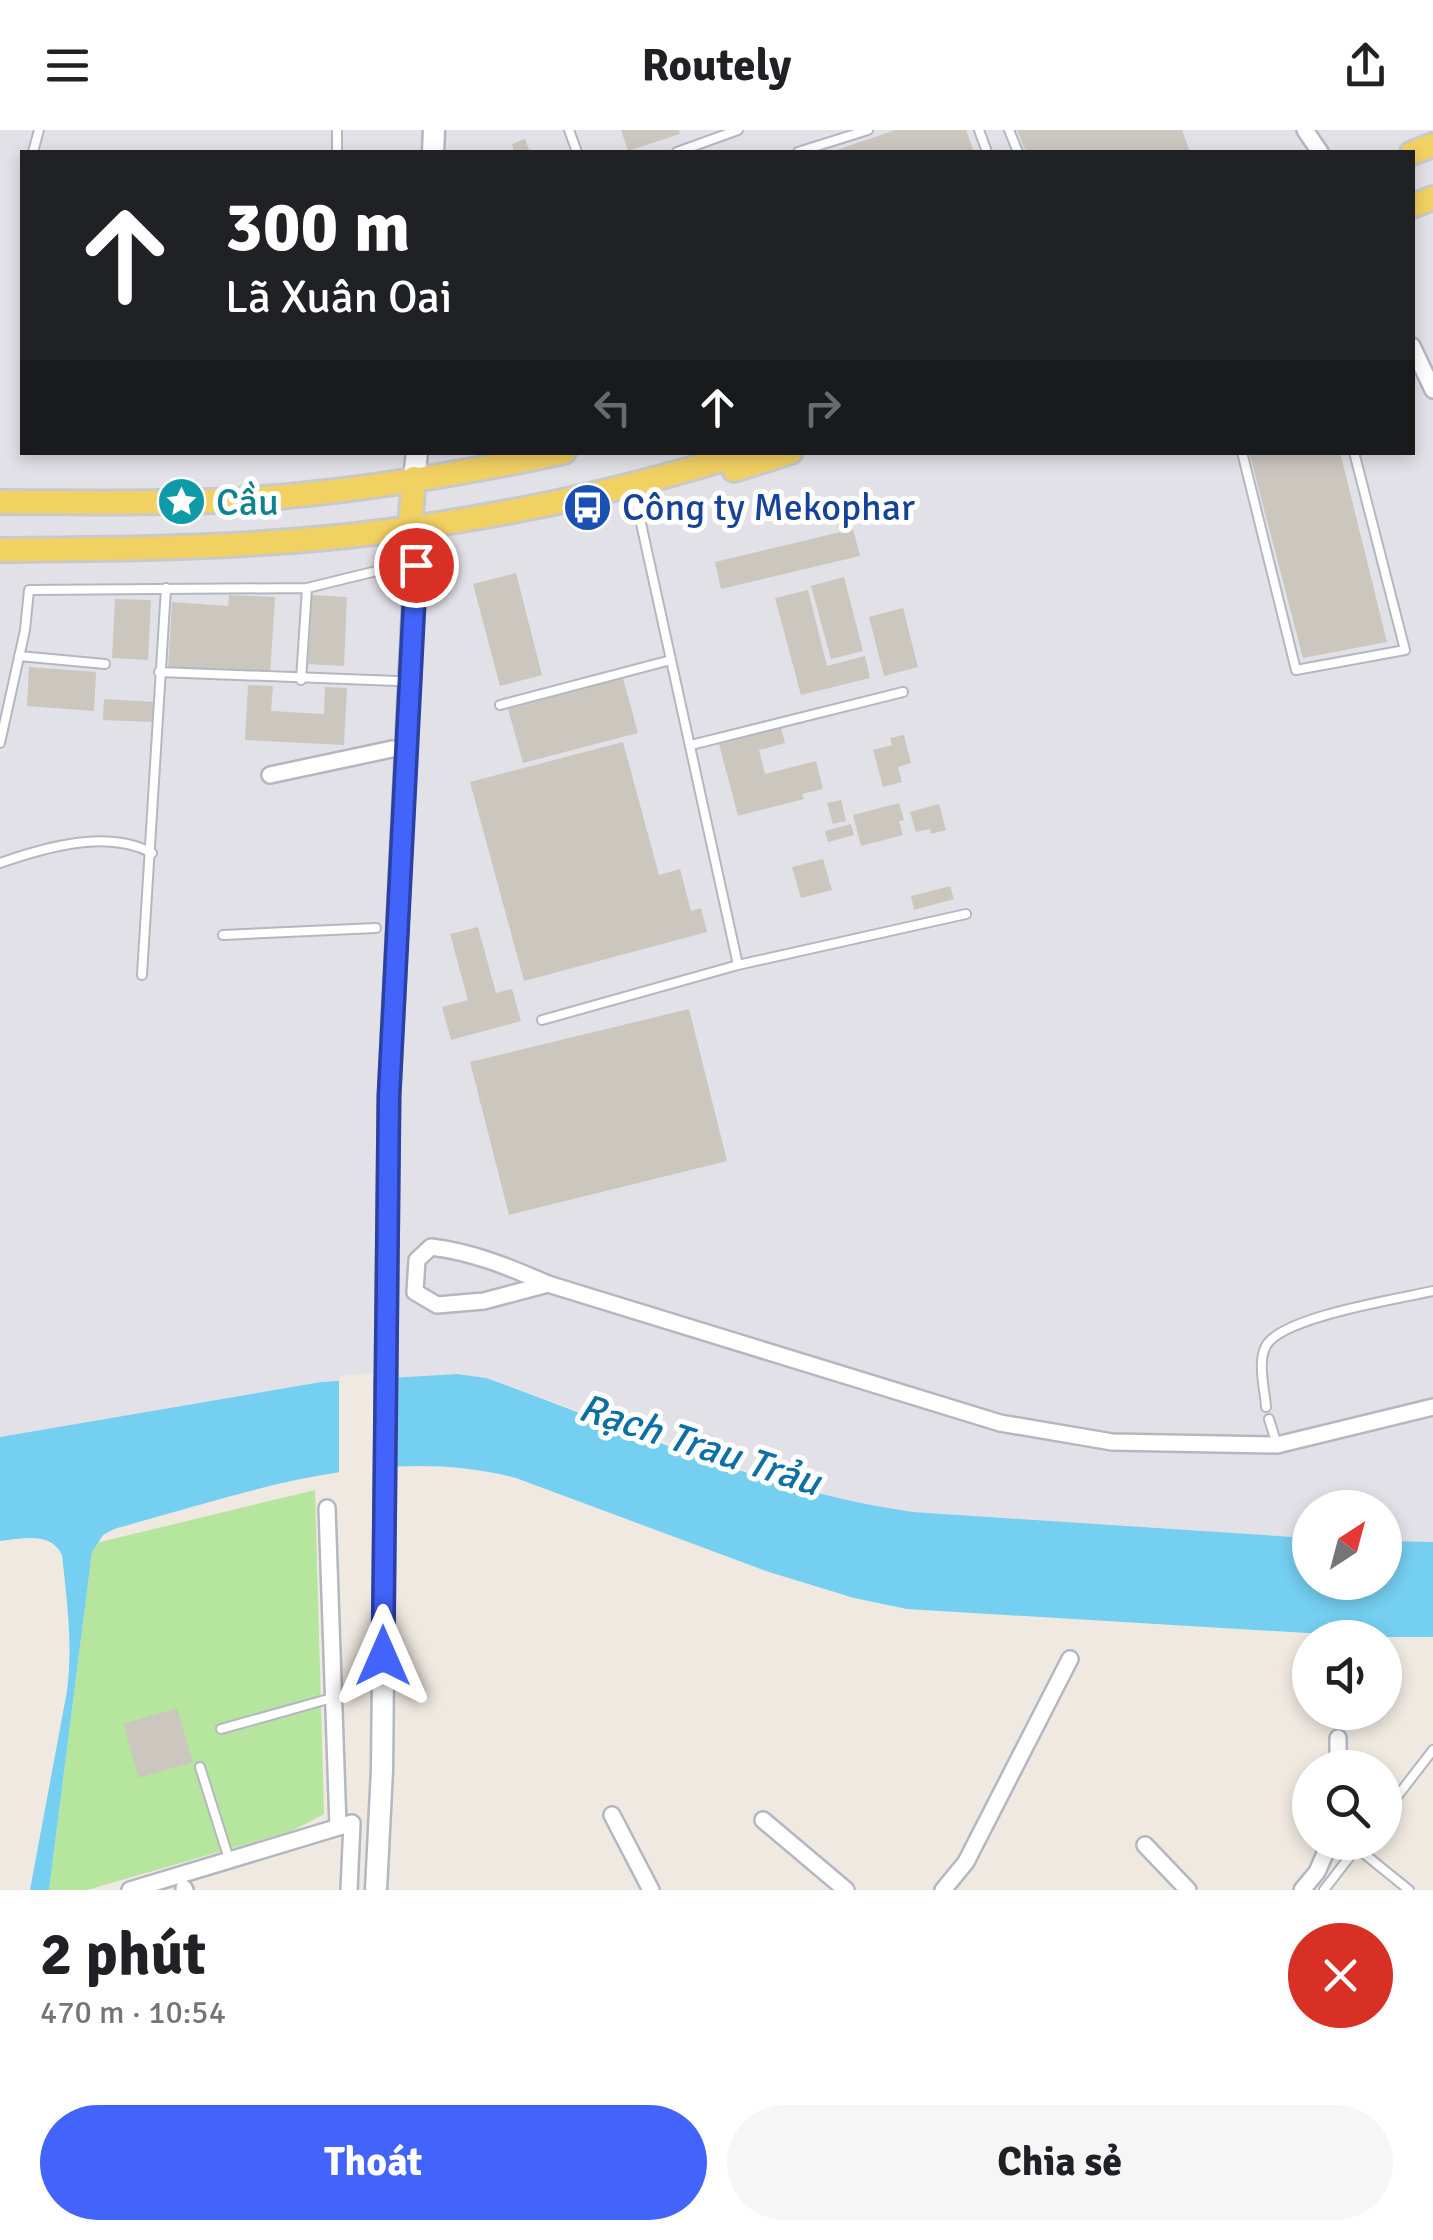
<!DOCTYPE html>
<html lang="vi">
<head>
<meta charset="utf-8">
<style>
  body { margin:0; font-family:Signika,sans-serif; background:#f6f6f6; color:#202124; height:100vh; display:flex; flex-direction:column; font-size:38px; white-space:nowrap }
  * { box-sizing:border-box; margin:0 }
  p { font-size:32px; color:#757577 }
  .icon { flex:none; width:55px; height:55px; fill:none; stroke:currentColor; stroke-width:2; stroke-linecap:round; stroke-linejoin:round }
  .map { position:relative; height:1760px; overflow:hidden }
  .sheet { display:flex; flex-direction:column; background:#fff; flex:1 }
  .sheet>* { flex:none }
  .guide { position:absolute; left:20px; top:20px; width:1395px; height:305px; border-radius:0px; box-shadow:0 5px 15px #0003; background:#202124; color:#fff; overflow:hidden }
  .needle { width:65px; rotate:36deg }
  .controls { position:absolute; left:1292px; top:1360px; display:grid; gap:20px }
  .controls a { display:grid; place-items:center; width:110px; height:110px; border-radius:50%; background:#fff; box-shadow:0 5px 15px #0003; font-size:50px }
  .pin { position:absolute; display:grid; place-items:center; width:85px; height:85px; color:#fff; margin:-42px; border:5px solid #fff; border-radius:50%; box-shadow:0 2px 10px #0007 }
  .me { position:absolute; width:110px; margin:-55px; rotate:0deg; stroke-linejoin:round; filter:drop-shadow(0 0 8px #0008) }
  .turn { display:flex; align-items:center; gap:35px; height:210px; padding:0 40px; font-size:45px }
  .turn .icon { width:130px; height:130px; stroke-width:2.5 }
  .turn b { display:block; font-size:70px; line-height:85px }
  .lanes { display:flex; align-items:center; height:95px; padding:0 40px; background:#0003; justify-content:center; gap:50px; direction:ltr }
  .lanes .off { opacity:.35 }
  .round { display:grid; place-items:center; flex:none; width:105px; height:105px; border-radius:52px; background:#f6f6f6 }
  .head { display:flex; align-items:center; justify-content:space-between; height:170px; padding:0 40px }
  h1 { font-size:60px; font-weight:800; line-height:75px }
  .primary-button { display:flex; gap:20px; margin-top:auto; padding:20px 40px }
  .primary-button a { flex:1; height:115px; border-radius:60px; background:#4264fb; color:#fff; font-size:40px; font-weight:800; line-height:115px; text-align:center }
  .primary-button a+a { background:#f6f6f6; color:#202124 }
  header { display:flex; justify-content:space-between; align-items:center; height:130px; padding:0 40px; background:#fff; font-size:45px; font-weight:800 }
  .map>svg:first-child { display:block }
</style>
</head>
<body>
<header><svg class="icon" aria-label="menu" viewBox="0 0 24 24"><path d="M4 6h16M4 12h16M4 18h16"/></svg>Routely<svg class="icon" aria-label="share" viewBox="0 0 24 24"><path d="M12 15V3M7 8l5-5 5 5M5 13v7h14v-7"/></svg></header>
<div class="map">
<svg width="1433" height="1760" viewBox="0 0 1433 1760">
  <rect width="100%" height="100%" fill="#efe9e1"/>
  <path fill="#e3e1e8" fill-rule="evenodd" d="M0 0H1433V1412L1385 1411V1378H1310V1408L913 1382 859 1374 797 1359 486 1248 457 1244 321 1252 0 1307ZM22 22H1412V322H22Z"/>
  <path fill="#b6e59e" d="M315 1360 324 1684 292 1701 87 1760H49L92 1422 96 1413Z"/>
  <path fill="#75cff0" d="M457 1244 486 1248C624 1298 768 1362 913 1382L1310 1408V1452H1385V1411L1433 1412V1507H1373L907 1479 854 1468 769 1442 516 1348C380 1313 244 1363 114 1399L103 1405 92 1422 49 1760H30L67 1561C73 1515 67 1471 62 1425 50 1401 23 1409 0 1411V1307L321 1252Z"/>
  <path fill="#efe9e1" d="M373 1243 374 1345 339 1348V1246Z"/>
  <path fill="#cbc7bf" d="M621 0H679L680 4 628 21Z
    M895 0H966L974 22H831Z
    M1017 0H1182L1190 22H1026Z
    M525 9 530 22H514L512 14Z
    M1249 322H1340L1387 512 1303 528Z
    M853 399 860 426 721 459 715 432Z
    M516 443 542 545 500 556 473 454Z
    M844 447 863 521 831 529 811 456Z
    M808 460 827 536 865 526 870 548 801 565 775 468Z
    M229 465 275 467 270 546 168 540 172 472 228 476Z
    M312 465 347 467 344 536 308 534Z
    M115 469 151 470 148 530 112 528Z
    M903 478 918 537 884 546 869 487Z
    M29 537 96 542 94 581 27 576Z
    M623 548 638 603 523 633 508 579Z
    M248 555 273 556 271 581 324 584 325 557 347 558 344 615 245 610Z
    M104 569 154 572 153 592 103 590Z
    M781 598 785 613 759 620 765 644 816 631 823 659 802 664 804 669 738 686 719 614Z
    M904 605 911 633 898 637 902 652 883 657 873 620 892 615 890 608Z
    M623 612 659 745 680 739 691 781 701 778 707 802 524 851 470 652Z
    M841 670 846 691 833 694 827 673Z
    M899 673 904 690 899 691 903 705 861 716 853 685Z
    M939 674 946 700 931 704 930 699 916 702 910 682Z
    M851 694 854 705 828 712 825 701Z
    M823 729 832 760 801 768 792 737Z
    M950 756 954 769 914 780 911 766Z
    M478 797 496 863 512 859 521 891 451 910 442 877 468 870 450 804Z
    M689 879 727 1031 509 1085 470 932Z
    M177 1578 193 1632 139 1648 123 1594Z"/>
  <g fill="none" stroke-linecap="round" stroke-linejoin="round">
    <defs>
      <path id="service" d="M569 0 577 22
        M979 0 987 22
        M1009 0 1018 22
        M33 22 39 0
        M337 22V0
        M677 22 738 0
        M798 22 868 0
        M1242 322 1296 540 1405 520 1354 322
        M19 526 105 534
        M159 542 397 551
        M301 550 307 458
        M500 575 671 530
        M0 613 25 500 29 460 307 458 401 435
        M691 615 903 562
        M0 733C46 717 107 699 152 723
        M223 805 376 798
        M738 835 966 784
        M142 845 166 458
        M542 890 738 835 633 357
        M1266 1277C1265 1260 1257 1232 1266 1216 1281 1187 1398 1169 1433 1161
        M1269 1289 1277 1315
        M221 1599 332 1568
        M200 1637 229 1729
        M1385 1682 1433 1620
        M1357 1718 1409 1760
        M1324 1760 1361 1712"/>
      <path id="minor" d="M1305 0 1320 22
        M1412 216 1433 260
        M270 645 392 619
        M548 1154 484 1171 437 1175 415 1162 417 1130 431 1117C473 1122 509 1137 548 1154L1000 1293 1112 1312 1277 1315 1433 1277
        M327 1378 338 1696
        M1338 1638V1608
        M612 1685 651 1760
        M763 1690 846 1760
        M1145 1715 1188 1760
        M184 1758 185 1760
        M130 1760 352 1693 349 1760
        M943 1760 966 1732 1070 1529
        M1302 1760 1317 1742 1330 1712"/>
      <path id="secondary" d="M433 22 434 0
        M414 348 417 322
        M376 1760 382 1640 389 966 415 435 410 421V397"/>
      <path id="primary" d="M1412 23 1433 15
        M1412 76 1433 68
        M734 340 791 322
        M0 372C79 372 159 374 238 370 348 363 456 345 564 322
        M410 397 414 348
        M0 420C129 419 261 418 389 401 511 385 630 359 747 322"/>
    </defs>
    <use href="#service" stroke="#b4b7c1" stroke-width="12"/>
    <use href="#minor" stroke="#b4b7c1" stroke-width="20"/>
    <use href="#secondary" stroke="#b4b7c1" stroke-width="25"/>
    <use href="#primary" stroke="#c9c9c9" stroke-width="28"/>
    <use href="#service" stroke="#fff" stroke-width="8"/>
    <use href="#minor" stroke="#fff" stroke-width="15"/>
    <use href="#secondary" stroke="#fff" stroke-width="20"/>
    <use href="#primary" stroke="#f2d163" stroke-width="22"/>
  </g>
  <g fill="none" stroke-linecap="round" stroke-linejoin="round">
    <defs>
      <path id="route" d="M383 1526 389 966 416 435"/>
    </defs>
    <use href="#route" stroke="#2b41a3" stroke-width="25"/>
    <use href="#route" stroke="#4264fb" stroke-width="18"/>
  </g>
  <defs>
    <symbol id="sight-disc" viewBox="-11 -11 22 22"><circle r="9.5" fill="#0f9aa8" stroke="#fff"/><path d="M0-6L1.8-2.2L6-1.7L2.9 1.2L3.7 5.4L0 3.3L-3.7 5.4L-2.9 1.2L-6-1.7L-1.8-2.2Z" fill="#fff"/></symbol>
    <symbol id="bus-disc" viewBox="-11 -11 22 22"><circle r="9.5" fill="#1a4fb4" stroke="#fff"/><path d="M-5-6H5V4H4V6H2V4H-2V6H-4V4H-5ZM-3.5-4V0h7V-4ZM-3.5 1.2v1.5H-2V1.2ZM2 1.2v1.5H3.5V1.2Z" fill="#fff"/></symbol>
  </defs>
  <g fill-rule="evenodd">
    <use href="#sight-disc" x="154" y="344" width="55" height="55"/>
    <use href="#bus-disc" x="560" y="350" width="55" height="55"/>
  </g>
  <g text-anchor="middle" stroke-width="10" stroke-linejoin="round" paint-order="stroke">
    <g font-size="38" fill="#0d838f" stroke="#fff" text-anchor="start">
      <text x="216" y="385">Cầu</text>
    </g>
    <g font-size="38" fill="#164399" stroke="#fff" text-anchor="start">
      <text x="622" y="390">Công ty Mekophar</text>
    </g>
    <g font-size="40" font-style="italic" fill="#0d6fa3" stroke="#fff">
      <text transform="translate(700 1314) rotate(18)" y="14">Rạch Trau Trảu</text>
    </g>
  </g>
</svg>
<div class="controls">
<a><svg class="needle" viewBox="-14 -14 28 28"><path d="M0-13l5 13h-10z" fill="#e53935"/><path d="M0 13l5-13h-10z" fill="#757577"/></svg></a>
<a><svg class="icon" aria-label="sound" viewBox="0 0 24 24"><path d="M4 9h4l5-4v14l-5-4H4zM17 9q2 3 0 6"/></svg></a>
<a><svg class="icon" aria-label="search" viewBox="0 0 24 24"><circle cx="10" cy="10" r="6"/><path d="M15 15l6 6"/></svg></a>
</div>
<div class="pin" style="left:416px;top:435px;background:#d93025"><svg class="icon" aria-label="arrive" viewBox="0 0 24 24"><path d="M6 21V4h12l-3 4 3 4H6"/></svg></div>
<svg class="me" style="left:383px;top:1526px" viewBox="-20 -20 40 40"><path d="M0-17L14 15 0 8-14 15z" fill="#4264fb" stroke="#fff" stroke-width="4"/></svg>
<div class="guide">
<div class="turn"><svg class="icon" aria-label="ahead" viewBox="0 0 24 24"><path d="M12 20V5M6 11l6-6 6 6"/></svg><div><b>300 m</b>Lã Xuân Oai</div></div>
<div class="lanes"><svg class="icon off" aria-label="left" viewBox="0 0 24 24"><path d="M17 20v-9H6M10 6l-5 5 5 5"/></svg><svg class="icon" aria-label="ahead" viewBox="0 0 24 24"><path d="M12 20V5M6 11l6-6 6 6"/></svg><svg class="icon off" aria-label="right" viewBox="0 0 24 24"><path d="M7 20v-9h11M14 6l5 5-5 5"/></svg></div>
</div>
</div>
<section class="sheet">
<div class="head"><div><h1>2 phút</h1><p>470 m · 10:54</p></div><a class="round" style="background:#d93025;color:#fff"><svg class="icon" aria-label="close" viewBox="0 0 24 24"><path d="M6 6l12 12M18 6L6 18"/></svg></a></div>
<div class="primary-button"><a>Thoát</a><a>Chia sẻ</a></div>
</section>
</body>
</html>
